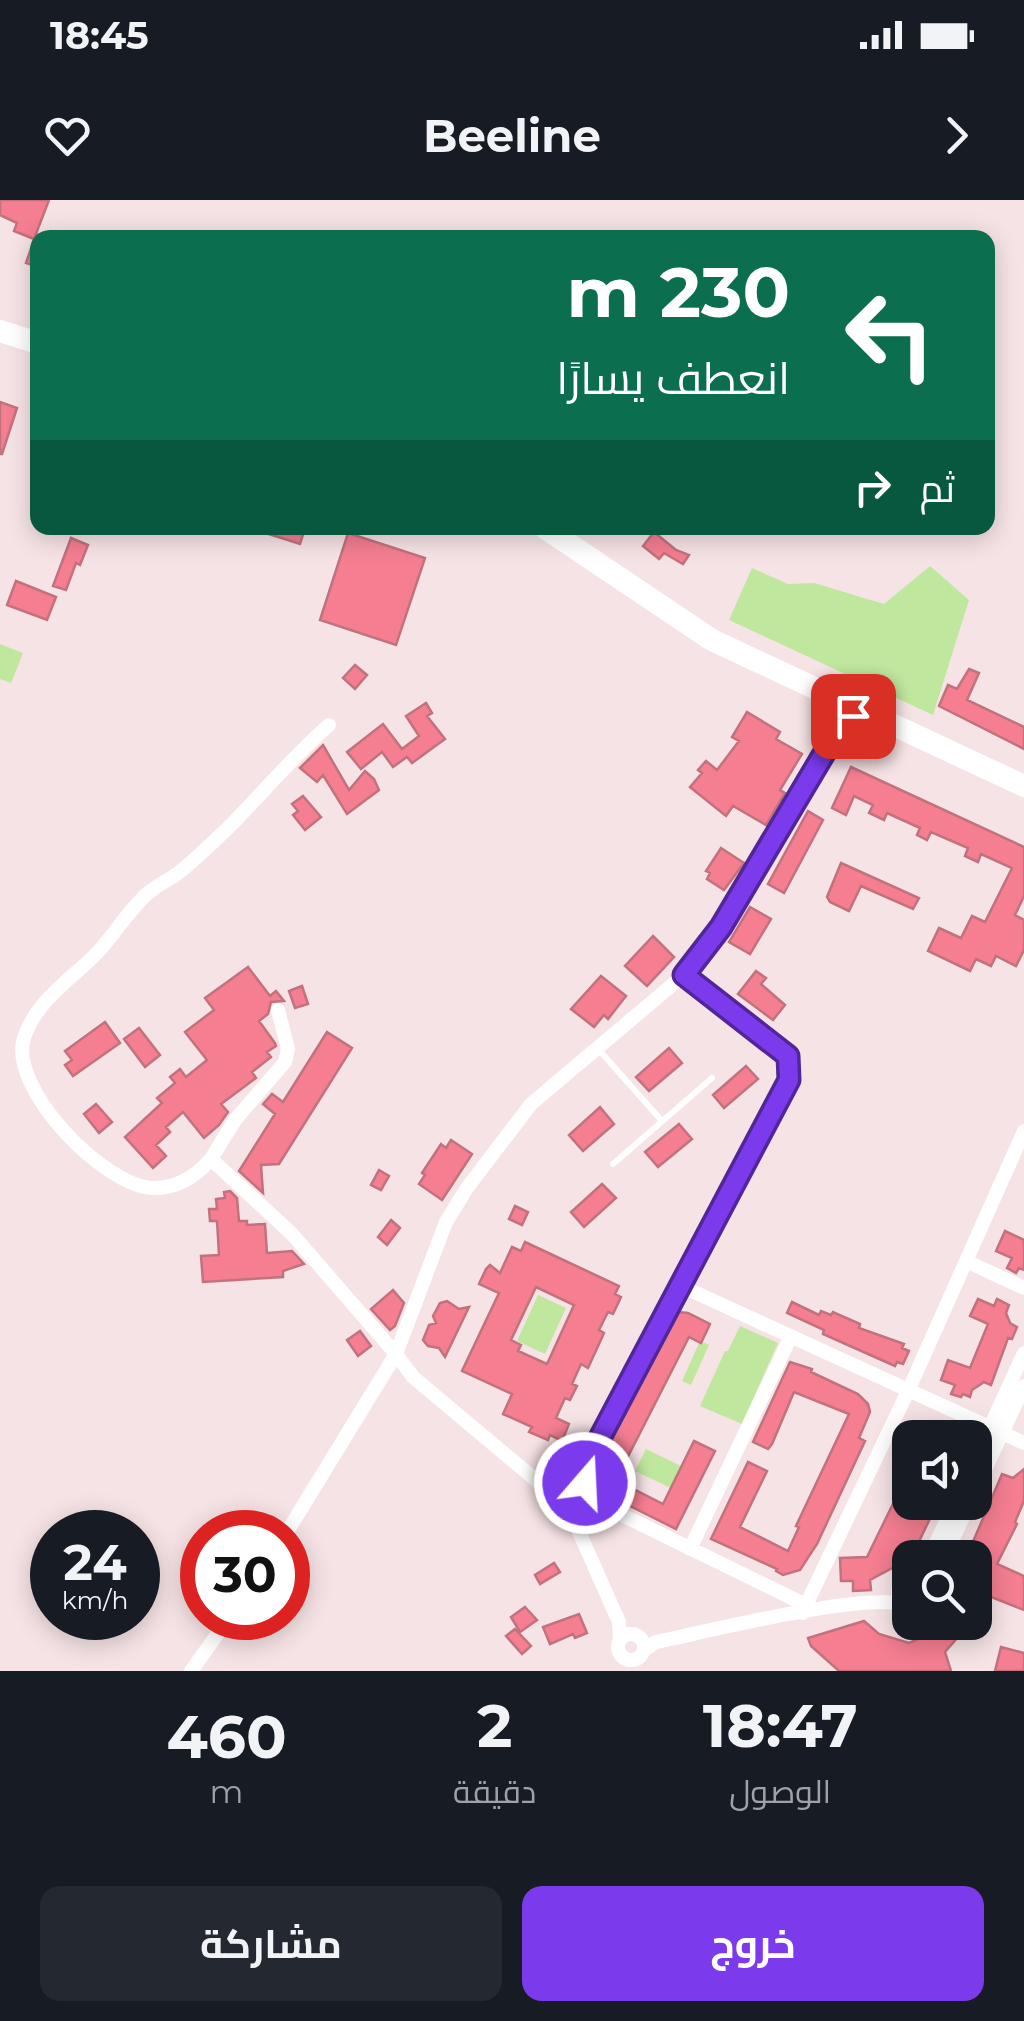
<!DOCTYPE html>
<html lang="ar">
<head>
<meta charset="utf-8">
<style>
  body { margin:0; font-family:Montserrat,Cairo,sans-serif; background:#242831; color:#f1f3f6; direction:rtl; height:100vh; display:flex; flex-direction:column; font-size:38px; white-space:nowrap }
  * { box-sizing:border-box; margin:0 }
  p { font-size:32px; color:#9ea1a6 }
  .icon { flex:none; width:55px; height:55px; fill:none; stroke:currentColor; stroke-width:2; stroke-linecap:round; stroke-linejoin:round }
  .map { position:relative; height:1471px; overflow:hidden; direction:ltr }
  .drawer { display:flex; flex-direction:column; background:#171b24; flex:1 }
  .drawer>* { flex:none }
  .guide { position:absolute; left:30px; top:30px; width:965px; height:305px; border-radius:20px; box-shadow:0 5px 25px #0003; direction:rtl; background:#0b6e4f; color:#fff; overflow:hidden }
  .tools { position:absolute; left:892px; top:1220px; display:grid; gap:20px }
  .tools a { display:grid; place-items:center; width:100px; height:100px; border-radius:20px; background:#171b24; box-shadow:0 5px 25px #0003; font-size:50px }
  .speed { position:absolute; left:30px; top:1310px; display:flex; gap:20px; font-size:50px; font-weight:700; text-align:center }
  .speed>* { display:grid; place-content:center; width:130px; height:130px; border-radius:50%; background:#171b24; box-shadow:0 5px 25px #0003; line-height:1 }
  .speed small { font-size:25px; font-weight:400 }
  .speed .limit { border:15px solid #d22; background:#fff; color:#111 }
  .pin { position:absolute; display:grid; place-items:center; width:85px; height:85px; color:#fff; margin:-42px; border-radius:20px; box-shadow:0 5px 15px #0006 }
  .me { position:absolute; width:110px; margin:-55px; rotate:19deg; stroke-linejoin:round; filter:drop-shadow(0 0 8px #0008) }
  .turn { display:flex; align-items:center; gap:35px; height:210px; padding:0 40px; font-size:45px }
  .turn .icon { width:130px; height:130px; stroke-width:2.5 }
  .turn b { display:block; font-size:70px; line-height:85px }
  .then { display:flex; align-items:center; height:95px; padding:0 40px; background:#0003; gap:20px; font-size:38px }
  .eta { display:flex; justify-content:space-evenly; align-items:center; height:170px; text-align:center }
  .eta b { font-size:60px; font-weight:700; line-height:70px }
  .button { display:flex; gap:20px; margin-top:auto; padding:20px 40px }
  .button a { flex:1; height:115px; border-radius:20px; background:#7c3aed; color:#fff; font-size:40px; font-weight:700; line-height:115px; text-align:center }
  .button a+a { background:#242831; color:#f1f3f6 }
  .status { display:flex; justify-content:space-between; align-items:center; height:70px; padding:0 50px; background:#171b24; direction:ltr }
  .status svg { height:28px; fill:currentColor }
  header { display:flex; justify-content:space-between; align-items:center; height:130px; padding:0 40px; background:#171b24; font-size:45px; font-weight:700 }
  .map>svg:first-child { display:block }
</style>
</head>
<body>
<div class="status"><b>18:45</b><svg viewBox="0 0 49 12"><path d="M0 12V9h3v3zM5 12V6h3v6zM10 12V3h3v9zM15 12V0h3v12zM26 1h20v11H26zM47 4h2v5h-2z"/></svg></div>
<header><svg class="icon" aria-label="forward" viewBox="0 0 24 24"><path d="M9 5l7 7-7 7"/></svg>Beeline<svg class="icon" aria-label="heart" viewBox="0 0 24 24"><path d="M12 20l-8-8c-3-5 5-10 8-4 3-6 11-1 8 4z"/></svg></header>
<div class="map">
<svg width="1024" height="1471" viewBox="0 0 1024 1471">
  <rect width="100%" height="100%" fill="#f6e3e5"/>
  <path fill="#bfe79e" d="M930 366 969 400 933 515 729 420 752 368 788 384 814 383 884 404Z
    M0 444 23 453 11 483 0 479Z
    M538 1095 566 1108 545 1154 517 1141Z
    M740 1126 778 1143 742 1224 700 1206 725 1151H728Z
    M700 1141 709 1145 691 1185 682 1181Z
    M646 1249 683 1267 673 1289 635 1271Z"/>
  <path fill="#f57e91" stroke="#c2727d" stroke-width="2.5" fill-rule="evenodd" d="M0 0H49L34 39 14 31 17 23 0 15Z
    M36 34 38 35V67L26 63Z
    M0 202 17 208 2 254H0Z
    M256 328H305L300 344 256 330Z
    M654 332 676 350 689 355 683 364 664 353 659 359 643 346Z
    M348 333 425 358 396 445 320 420Z
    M71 338 88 345 80 365 76 363 66 390 53 386Z
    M16 381 56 397 47 420 7 405Z
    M355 465 367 475 355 489 343 478Z
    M969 469 979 473 967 500 1024 527V549L939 506 948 485 957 489Z
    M426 503 432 513 427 516 445 539 412 563 407 557 393 567 382 552 361 569 347 552 383 524 402 549 419 536 406 516Z
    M747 512 780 532 776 539 802 554 780 590 785 593 766 625 733 606 726 616 690 587 702 573 698 570 706 561 717 570 739 541 732 537Z
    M323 545 349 590 365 571 374 579 379 590 347 614 323 575 317 582 300 568Z
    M851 567 1024 647V696L1015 715 1024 720V750L1016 766 996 756 991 766 976 759 970 771 928 751 939 728 961 738 972 716 985 722 1012 668 981 654 978 662 965 656 968 648 931 632 927 640 917 635 920 628 887 613 884 620 869 613 873 605 854 596 846 615 832 608Z
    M303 596 321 617 305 630 293 615 298 611 292 604Z
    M808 611 823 620 784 693 768 684Z
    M721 648 744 663 724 690 707 679 710 673 706 671Z
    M841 663 919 698 913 709 861 686 849 711 830 702 827 697Z
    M750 707 771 719 750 754 729 742Z
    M653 736 674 757 647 786 625 766Z
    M248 767 270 796 276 791 284 801 271 802 268 814 259 821 275 843 276 846 267 852 271 857 252 872 256 878 221 904 228 912 219 925 204 938 183 912 166 927 170 932 156 945 166 956 153 968 125 937 162 903 157 898 175 883 170 877 180 869 186 877 207 860 185 832 214 810 205 798Z
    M756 771 766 778 761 784 785 805 773 820 738 794Z
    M601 776 626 796 608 819 604 815 594 827 571 809Z
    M302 786 308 804 295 808 289 791Z
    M105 822 120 843 73 876 65 865 72 860 65 851Z
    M139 828 160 855 145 867 124 839Z
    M327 832 352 848 279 964 261 965 263 993 239 971 275 914 263 904 272 894 283 902Z
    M669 848 682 863 649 891 636 877Z
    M746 866 758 879 724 908 713 895Z
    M96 904 112 922 99 933 84 914Z
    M600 907 614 924 583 951 569 935Z
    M679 924 692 939 658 967 645 952Z
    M451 940 472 954 442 1000 419 984 425 975 422 973 441 944 446 948Z
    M379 970 389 976 381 990 371 985Z
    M602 984 616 998 584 1027 571 1012Z
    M230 991 237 998 239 1021H247V1025L265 1024 267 1053 292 1051 304 1064 283 1071V1077L203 1082 201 1056 219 1055 217 1021H210L209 1009H217L216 999 225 998 224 992Z
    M515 1006 528 1012 522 1025 509 1019Z
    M391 1020 400 1028 387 1045 378 1037Z
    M1005 1031 1024 1040V1070L1019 1068 1016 1073 1007 1068 1012 1058 996 1051Z
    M525 1042 619 1086 615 1094 621 1097 613 1114 608 1112 599 1130 604 1133 588 1168 581 1164 572 1184 577 1186 570 1200 565 1198 556 1218 569 1224 562 1241 550 1235 548 1240 529 1232 532 1227 503 1214 512 1194 462 1171 499 1093 479 1084 486 1069 490 1065 500 1073 512 1047 521 1051ZM536 1087 574 1105 547 1164 518 1151 521 1145 511 1140Z
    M393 1090 404 1103 395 1126 390 1130 371 1109Z
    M978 1099 994 1106 997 1099 1009 1105 1006 1113 1010 1123 1017 1127 1012 1139 1008 1138 991 1185 984 1182 972 1190 970 1197 963 1194 961 1197 951 1194 955 1185 941 1180 948 1160 970 1168 988 1124 970 1116Z
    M447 1101 459 1109 469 1107 445 1157 439 1148 428 1146 423 1140 429 1125 436 1123 433 1116 440 1103Z
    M792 1102 819 1115 821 1111 831 1115 833 1112 860 1124 859 1128 904 1144 902 1148 909 1151 903 1164 897 1162 895 1166 823 1134 824 1130 787 1113Z
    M678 1112 688 1113 710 1124 701 1143 689 1137 616 1280 663 1304 694 1241 715 1251 676 1329 612 1297 601 1287 595 1271Z
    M360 1131 371 1146 358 1156 347 1140Z
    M790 1162 812 1169 811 1172 858 1194 868 1204 870 1212 859 1238 865 1241 817 1344 800 1370 783 1375 776 1371 777 1369 711 1339 748 1262 767 1271 740 1327 788 1351 799 1327 796 1326 849 1214 794 1192 772 1244 768 1249 753 1242Z
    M918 1223 936 1232 941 1224 953 1230 949 1238H911Z
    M910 1269V1302H938L911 1358 870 1380 871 1390 853 1391V1381H841L840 1358 867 1357Z
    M1024 1269V1301L1015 1322 1017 1324 997 1364 1024 1376V1410L976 1391 980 1382 975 1376V1358H966L1002 1274 1013 1278Z
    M554 1363 560 1372 540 1384 535 1375Z
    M525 1407 537 1420 520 1432 511 1417Z
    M579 1414 587 1433 575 1438 573 1434 550 1444 543 1427Z
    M864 1421 879 1434 909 1443 934 1432 942 1423 952 1426 958 1437 945 1452 951 1471H839L811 1446 808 1438Z
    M515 1429 531 1446 522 1454 506 1436Z
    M1001 1447 1024 1453V1471H995Z"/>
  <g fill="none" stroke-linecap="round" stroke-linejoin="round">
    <path stroke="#fff" stroke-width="6" d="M599 850 662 921
      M613 964 712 878"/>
    <path stroke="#fff" stroke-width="14" d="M684 775 788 856 789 880 584 1269C586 1290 595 1299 612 1310L806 1405 803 1413
      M278 810 288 849 285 862 235 920 211 959 292 1034 396 1154 287 1332
      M211 959C196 976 176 989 152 988 103 985 8 888 24 838 35 803 67 782 92 758 112 739 125 714 146 695 155 686 167 681 177 674 195 660 212 643 228 628 262 594 292 557 329 525
      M966 1061 1024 1088
      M681 1086 1024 1243
      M975 1260 1024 1153
      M975 1291 1024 1186
      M690 1349 791 1136
      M929 1358 955 1302
      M944 1358 970 1302
      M806 1405 909 1189 1024 931
      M908 1406 899 1398C896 1388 900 1380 910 1377
      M618 1447a13 13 0 1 1 26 0a13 13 0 1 1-26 0Z
      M620 1440 619 1422 568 1307 413 1177 396 1154 446 1022 467 988 531 904 684 775 721 727 838 530 853 517 866 513
      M644 1450 656 1442C705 1432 867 1391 906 1405
      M191 1471 229 1418"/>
    <path stroke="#fff" stroke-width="22" d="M0 131 38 143
      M545 328 712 440 1024 586"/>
  </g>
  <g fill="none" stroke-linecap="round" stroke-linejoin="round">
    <defs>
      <path id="route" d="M585 1283 584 1268 789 880 788 856 684 775 721 727 838 530 853 516"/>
    </defs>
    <use href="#route" stroke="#51269a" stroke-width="25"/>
    <use href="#route" stroke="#7c3aed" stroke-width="18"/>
  </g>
</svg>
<div class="tools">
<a><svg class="icon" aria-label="sound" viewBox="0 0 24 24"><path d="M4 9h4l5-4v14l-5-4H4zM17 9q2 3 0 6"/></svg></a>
<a><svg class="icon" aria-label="search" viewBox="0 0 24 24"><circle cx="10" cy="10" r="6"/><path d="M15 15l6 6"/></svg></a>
</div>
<div class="speed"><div>24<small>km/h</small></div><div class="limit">30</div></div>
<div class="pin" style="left:853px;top:516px;background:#d93025"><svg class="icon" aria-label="arrive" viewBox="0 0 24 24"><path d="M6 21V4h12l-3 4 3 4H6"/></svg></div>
<svg class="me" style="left:585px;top:1283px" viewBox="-20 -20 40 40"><circle r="17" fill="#7c3aed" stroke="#fff" stroke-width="3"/><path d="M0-11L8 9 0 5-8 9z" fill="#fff"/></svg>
<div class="guide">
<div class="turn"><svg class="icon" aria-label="left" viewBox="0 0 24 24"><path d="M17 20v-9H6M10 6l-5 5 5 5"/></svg><div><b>230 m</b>انعطف يسارًا</div></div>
<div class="then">ثم<svg class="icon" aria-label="right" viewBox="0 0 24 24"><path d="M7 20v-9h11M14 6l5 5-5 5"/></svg></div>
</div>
</div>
<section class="drawer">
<div class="eta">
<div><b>18:47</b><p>الوصول</p></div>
<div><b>2</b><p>دقيقة</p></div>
<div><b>460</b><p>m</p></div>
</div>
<div class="button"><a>خروج</a><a>مشاركة</a></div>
</section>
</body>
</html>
